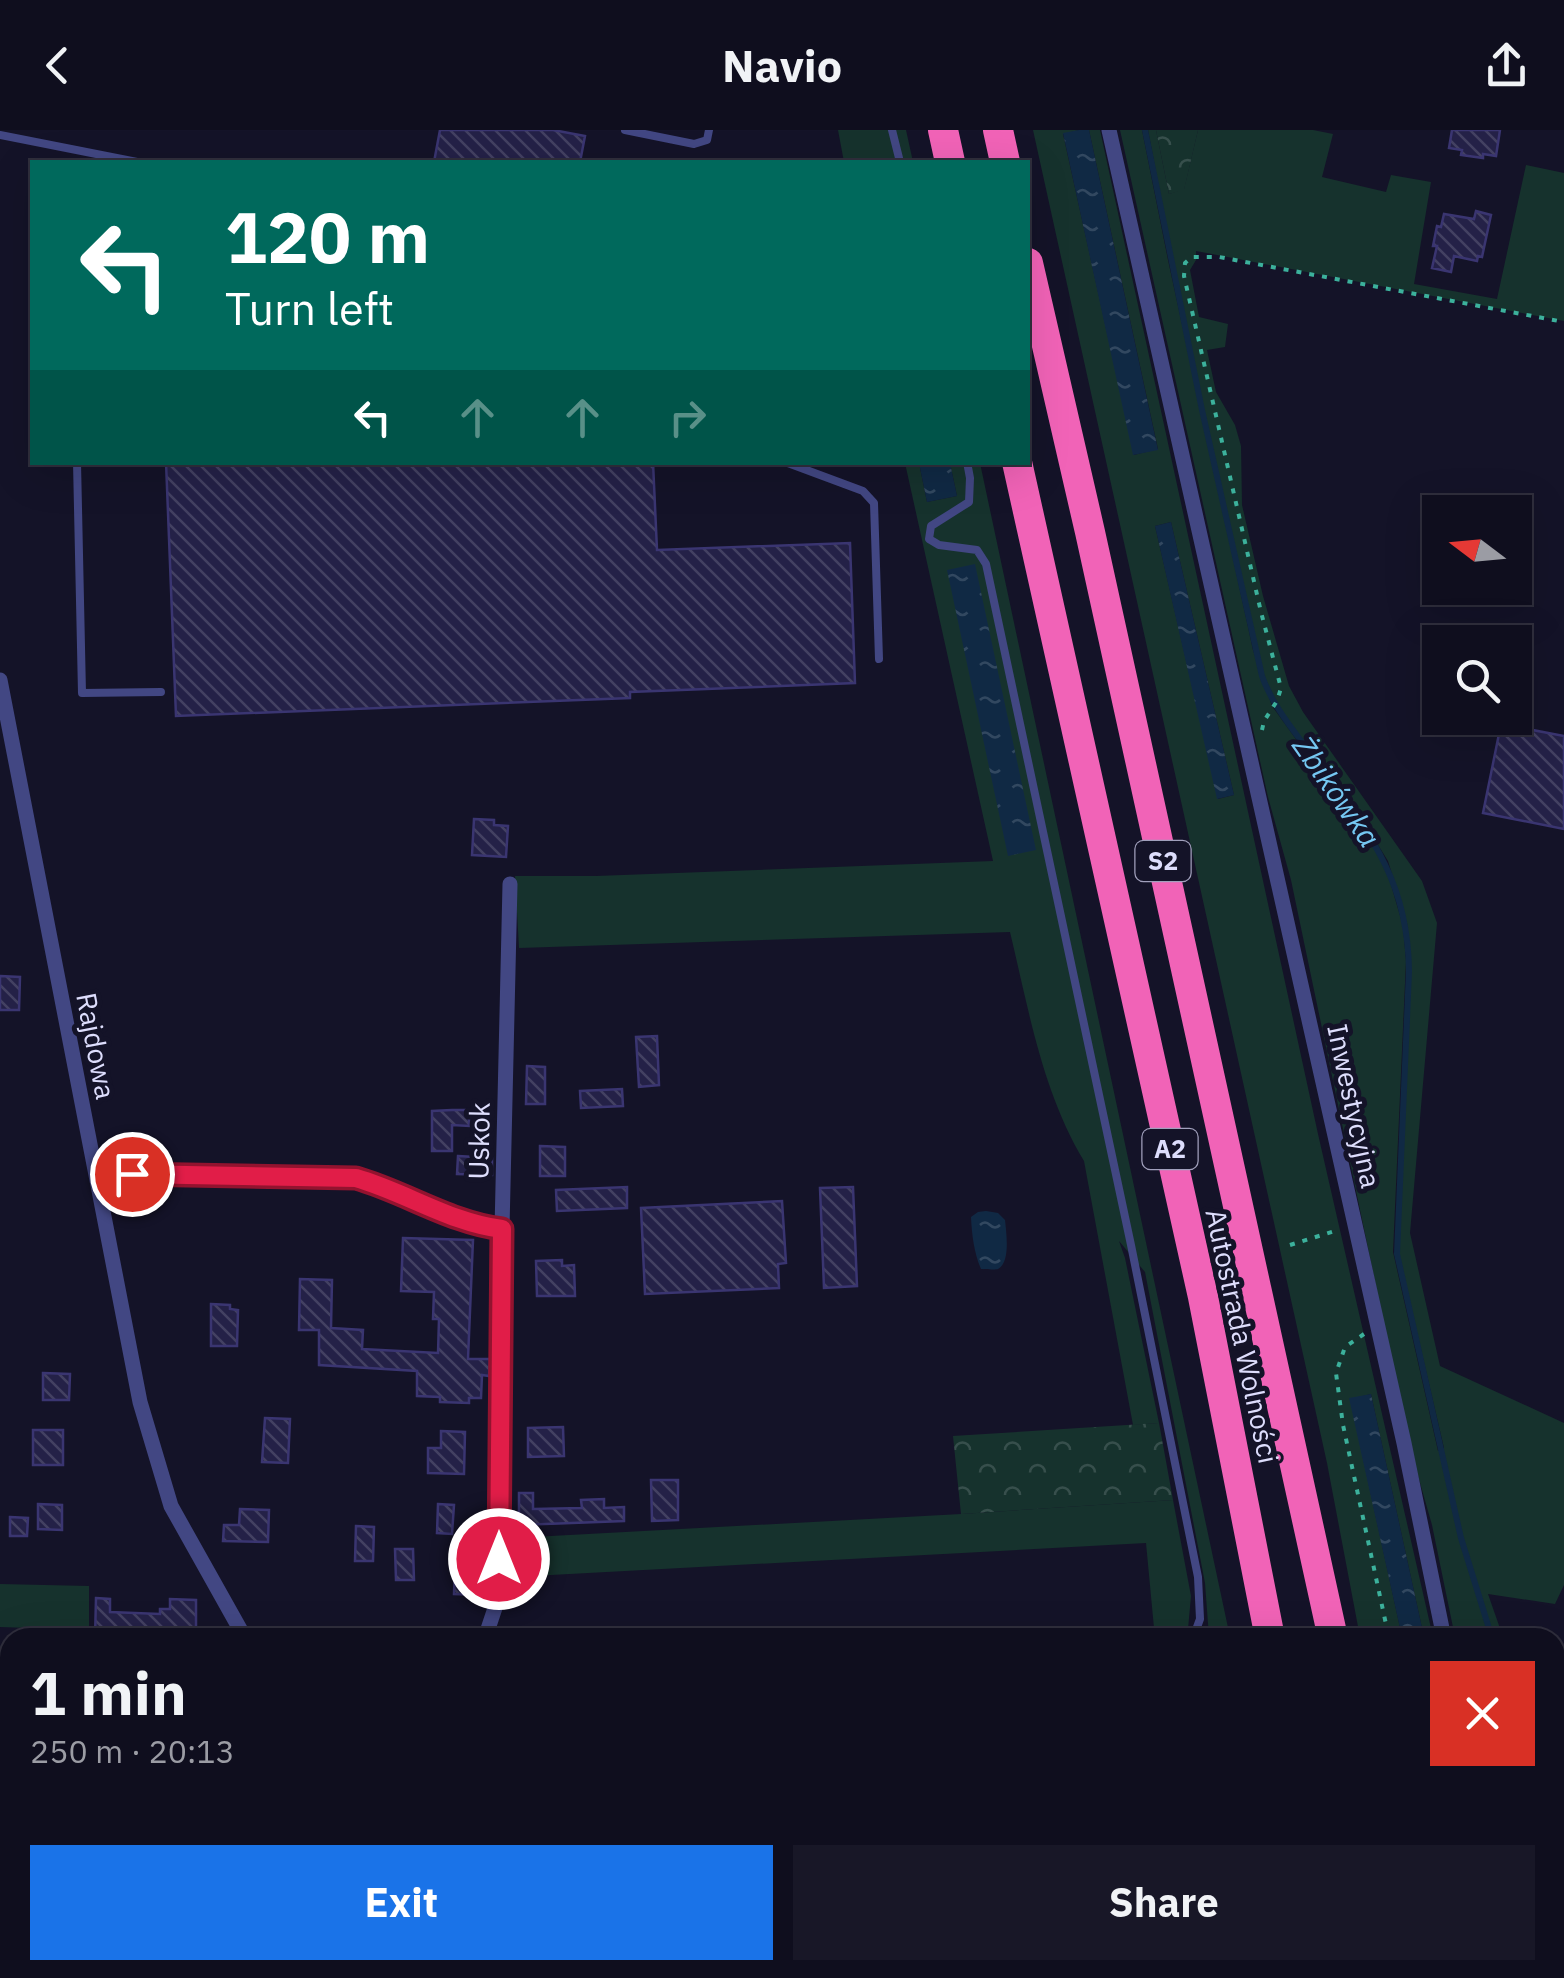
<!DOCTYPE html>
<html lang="en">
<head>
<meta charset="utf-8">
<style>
  body { margin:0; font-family:"IBM Plex Sans",sans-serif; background:#181727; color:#f1f3f6; height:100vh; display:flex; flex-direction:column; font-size:38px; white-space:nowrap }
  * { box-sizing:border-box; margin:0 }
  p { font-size:32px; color:#9b9ca4 }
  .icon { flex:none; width:55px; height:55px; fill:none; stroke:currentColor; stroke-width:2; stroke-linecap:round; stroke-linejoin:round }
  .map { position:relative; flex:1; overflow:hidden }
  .side { position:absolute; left:0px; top:1498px; width:1565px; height:352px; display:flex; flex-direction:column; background:#0f0e1e; border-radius:30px 30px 0 0; box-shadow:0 10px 40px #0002,0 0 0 2px #2f2e3c }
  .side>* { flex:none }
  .top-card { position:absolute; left:30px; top:30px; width:1000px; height:305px; border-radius:0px; box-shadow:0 10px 40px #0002,0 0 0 2px #2f2e3c; background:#00695c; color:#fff; overflow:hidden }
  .needle { width:65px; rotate:286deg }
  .buttons { position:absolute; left:1422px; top:365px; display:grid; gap:20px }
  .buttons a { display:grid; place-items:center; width:110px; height:110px; border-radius:0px; background:#0f0e1e; box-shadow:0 10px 40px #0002,0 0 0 2px #2f2e3c; font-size:50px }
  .pin { position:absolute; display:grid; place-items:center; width:85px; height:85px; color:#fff; margin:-42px; border:5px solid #fff; border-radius:50%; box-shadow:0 2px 10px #0007 }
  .me { position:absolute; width:110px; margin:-55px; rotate:0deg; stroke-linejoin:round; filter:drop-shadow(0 0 8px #0008) }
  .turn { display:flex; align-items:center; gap:35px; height:210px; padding:0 30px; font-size:45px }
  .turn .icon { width:130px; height:130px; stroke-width:2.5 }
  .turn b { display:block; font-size:70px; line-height:85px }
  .lanes { display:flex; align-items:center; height:95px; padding:0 30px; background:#0003; justify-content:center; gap:50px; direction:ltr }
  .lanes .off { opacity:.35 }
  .round { display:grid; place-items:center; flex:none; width:105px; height:105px; border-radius:0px; background:#181727 }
  .headline { display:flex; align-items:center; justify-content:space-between; height:170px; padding:0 30px }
  h1 { font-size:60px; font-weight:700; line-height:75px }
  .button { display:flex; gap:20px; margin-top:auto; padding:20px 30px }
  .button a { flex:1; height:115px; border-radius:0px; background:#1a73e8; color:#fff; font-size:40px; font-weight:700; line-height:115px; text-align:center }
  .button a+a { background:#181727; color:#f1f3f6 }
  header { display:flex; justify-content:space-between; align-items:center; height:130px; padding:0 30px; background:#0f0e1e; font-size:45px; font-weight:700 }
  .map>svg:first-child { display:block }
</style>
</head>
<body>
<header><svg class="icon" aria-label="back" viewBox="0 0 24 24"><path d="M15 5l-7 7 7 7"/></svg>Navio<svg class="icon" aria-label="share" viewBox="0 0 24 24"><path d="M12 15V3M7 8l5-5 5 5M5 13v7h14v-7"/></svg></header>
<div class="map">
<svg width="1564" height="1848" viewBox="0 0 1564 1848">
  <defs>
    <pattern id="forest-crowns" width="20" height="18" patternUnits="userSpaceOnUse" patternTransform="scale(2.5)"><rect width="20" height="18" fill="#16322d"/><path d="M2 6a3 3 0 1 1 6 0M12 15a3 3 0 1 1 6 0" fill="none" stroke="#374f4c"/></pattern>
    <pattern id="water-ripples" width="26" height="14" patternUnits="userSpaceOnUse" patternTransform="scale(2.5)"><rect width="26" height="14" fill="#102944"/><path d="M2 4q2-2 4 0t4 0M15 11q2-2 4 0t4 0" fill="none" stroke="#324860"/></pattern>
    <pattern id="building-back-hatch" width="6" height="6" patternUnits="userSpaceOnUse" patternTransform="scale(2.5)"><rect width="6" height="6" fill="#242147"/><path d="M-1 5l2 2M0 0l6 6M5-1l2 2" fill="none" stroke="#434162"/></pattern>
  </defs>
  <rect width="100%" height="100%" fill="#141328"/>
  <path fill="#16322d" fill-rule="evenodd" d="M838 0H906L913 32H844Z
    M1033 0H1079L1063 4 1134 325 1158 319 1089 0H1100L1318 1004 1433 1507H1424L1371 1264 1350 1269 1402 1507H1360L1327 1333ZM1171 392 1234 665 1218 669 1155 396Z
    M1120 0H1142L1168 130 1253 520 1272 576 1371 713 1387 741 1403 796 1406 831 1393 1122 1438 1321 1444 1318 1398 1121 1411 852 1407 793 1388 731 1363 691 1278 576 1262 541 1191 225 1148 0H1156L1169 64 1184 59 1198 0H1313L1333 4 1322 47 1386 62 1391 45 1431 52 1414 154 1497 169 1526 35 1564 43V191L1196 121V130L1190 140 1199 187 1228 194 1225 217 1207 220 1216 262 1235 295 1241 316 1242 375 1263 466 1289 556 1303 582 1422 751 1437 793 1410 1103 1440 1236 1564 1293V1455L1555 1474 1488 1464 1503 1507H1455L1432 1395 1409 1314 1291 750 1268 667Z
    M905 333H919L927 372 957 366 950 333H980L1230 1507H1209L1205 1453 1145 1142 1119 1111 1125 1128 1159 1293 1133 1295 1084 1031C1042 961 1029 881 1010 802L519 818 515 746H596L993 731Z
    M1173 1370 1191 1466 1188 1499 1170 1508 948 1507 1154 1498 1146 1413 514 1447V1408L961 1384Z
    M0 1454 89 1456V1500L0 1497Z
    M1555 1658 1564 1684V1848H1526L1524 1840H1555Z
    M0 1744H10V1817H0Z
    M1231 1840H1290L1291 1848H1232Z"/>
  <path fill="url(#forest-crowns)" d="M1156 0H1198L1184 60 1169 64Z
    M1159 1293 1173 1370 961 1384 953 1306Z"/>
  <path fill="url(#water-ripples)" d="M1079 0H1089L1158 320 1133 325 1063 3Z
    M919 333H950L957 366 927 372Z
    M1171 392 1234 665 1217 669 1155 396Z
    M975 434 1036 720 1008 726 947 440Z
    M986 1081 998 1083 1005 1090C1006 1101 1011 1132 998 1139 995 1140 984 1139 981 1139 974 1122 972 1106 971 1087L978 1082Z
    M1371 1264 1424 1507H1402L1349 1268Z"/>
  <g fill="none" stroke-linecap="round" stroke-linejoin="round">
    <path stroke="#102944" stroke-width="6" d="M1145 0 1202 280 1262 546C1272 574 1290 596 1307 619 1362 695 1408 742 1409 841L1397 1124 1461 1408 1492 1508
      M1555 1698 1564 1726"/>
  </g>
  <path fill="url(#building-back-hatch)" stroke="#3a3571" stroke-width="2.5" d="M440 0H553L585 6 580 32H434Z
    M1452 0H1500L1496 26 1483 24V28L1461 25 1462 20 1449 18Z
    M1476 81 1491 85 1482 127 1478 126 1477 131 1454 126 1451 142 1432 138 1437 116H1433L1437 96 1441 97 1444 84 1474 89Z
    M166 332H653L657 420 850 413 855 553 630 562V568L176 586Z
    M1501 594 1564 606V699L1483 683Z
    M474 689 494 690V695L508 696 506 727 472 725Z
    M0 846 20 847 19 880H0Z
    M657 906 659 955 639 957 636 907Z
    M527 936 545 937V974H526Z
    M622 959 623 976 581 978 580 961Z
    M452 980H469V996L452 995V1021H432V981Z
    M540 1016 565 1017V1046H540Z
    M458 1026 492 1028V1045L457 1044Z
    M627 1057V1078L557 1081 556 1060Z
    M853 1057 857 1156 824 1158 820 1058Z
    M782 1071 786 1133 778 1134 779 1158 645 1164 641 1078Z
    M403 1108 473 1110 468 1229H490L489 1246 482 1245 481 1268H469V1273L440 1272V1267L417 1266V1241L319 1235V1200H299L300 1149 332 1150 331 1198 363 1200 362 1219 438 1223 439 1189H433L434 1162 401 1161Z
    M562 1130V1136L574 1135 575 1166H537L536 1131Z
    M211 1174 230 1175V1179L238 1180 237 1216H211Z
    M43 1243 70 1244 69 1270H43Z
    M265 1288 290 1289 288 1333 262 1332Z
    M563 1297 564 1326 528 1327V1298Z
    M33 1300H63V1335H33Z
    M441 1301 465 1302 464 1344 428 1343V1318H441Z
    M651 1350H678V1390L652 1391Z
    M519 1363H533V1379L582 1378 581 1370 604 1369V1378L624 1377V1391L519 1395Z
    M38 1374 62 1375V1400L38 1399Z
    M438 1374 454 1375 452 1404 437 1403Z
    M240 1379 269 1380 268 1412 223 1411 224 1395H239Z
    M10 1387 28 1388 27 1406H10Z
    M356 1396 374 1397 373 1431H355Z
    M395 1419H413L414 1450H396Z
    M455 1437H480V1465L454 1464Z
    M96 1468 110 1469V1482L160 1484V1479H170V1469L196 1470V1502L110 1500V1508H95Z"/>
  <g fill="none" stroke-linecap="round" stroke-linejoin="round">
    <path stroke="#3cb19c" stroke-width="4" stroke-dasharray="5 8" stroke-linecap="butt" d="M1262 600 1264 591 1277 571 1281 558 1261 482 1184 146 1185 133 1192 127H1219L1564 192
      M1290 1115 1338 1100
      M1364 1204 1345 1217 1336 1243 1343 1295 1389 1508
      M0 1537H10
      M1449 1840 1451 1848"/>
    <path stroke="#424783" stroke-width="8" d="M625 0 694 14 707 10 709 0
      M892 0 900 32
      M0 5 137 32
      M77 332 82 563 161 562
      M785 332 863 361 874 373 879 529
      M967 332 970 348 969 372 931 396 929 409 939 415 977 420 986 434 1131 1115 1198 1447 1200 1489 1193 1508
      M95 1043 356 1048C405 1062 450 1092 501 1099
      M1226 1840V1848"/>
    <path stroke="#424783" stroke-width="15" d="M1109 0 1404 1313 1444 1508
      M0 550 140 1272 171 1376 245 1508
      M485 1508 499 1466 502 1099 510 754
      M477 1840 482 1848
      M1507 1840 1509 1848"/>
    <path stroke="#f163b7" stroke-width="30" d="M943 0 950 32
      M998 0 1005 32
      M1028 133 1090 402 1333 1508
      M1017 332 1203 1167 1270 1508
      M1325 1840 1326 1848
      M1392 1840 1393 1848"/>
  </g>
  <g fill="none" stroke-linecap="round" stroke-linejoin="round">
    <defs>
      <path id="route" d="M132 1044 356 1048C405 1062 451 1093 502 1099L499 1429"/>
    </defs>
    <use href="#route" stroke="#92132f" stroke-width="25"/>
    <use href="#route" stroke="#e11d48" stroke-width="18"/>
  </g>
  <g text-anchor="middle" stroke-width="10" stroke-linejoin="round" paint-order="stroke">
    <g fill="#141328" stroke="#a1a0bc" stroke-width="2.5">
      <rect x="1135.5" y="711" width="55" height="40" rx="8"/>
      <rect x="1142.5" y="999" width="55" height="40" rx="8"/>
    </g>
    <g font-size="25" font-weight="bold" fill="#ddddfc">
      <text x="1163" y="740">S2</text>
      <text x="1170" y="1028">A2</text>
    </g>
    <g font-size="28" fill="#ddddfc" stroke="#141328">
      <text transform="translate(96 916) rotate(79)" y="10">Rajdowa</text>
      <text transform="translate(1354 976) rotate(78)" y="10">Inwestycyjna</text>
      <text transform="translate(479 1011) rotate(-89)" y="10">Uskok</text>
      <text transform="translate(1242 1206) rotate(78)" y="10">Autostrada Wolności</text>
    </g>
    <g font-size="30" font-style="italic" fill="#75c7f2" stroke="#141328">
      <text transform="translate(1336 662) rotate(55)" y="10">Żbikówka</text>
    </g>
  </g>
</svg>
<div class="buttons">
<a><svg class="needle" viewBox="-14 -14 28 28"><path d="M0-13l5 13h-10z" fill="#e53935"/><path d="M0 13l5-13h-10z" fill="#9b9ca4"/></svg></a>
<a><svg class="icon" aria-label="search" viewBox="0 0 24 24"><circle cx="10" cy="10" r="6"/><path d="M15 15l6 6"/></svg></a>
</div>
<div class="pin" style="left:132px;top:1044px;background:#d93025"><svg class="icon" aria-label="arrive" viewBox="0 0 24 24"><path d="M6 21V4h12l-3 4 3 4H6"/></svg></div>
<svg class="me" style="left:499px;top:1429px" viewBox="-20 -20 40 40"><circle r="17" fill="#e11d48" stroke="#fff" stroke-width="3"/><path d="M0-11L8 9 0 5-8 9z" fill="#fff"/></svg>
<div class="top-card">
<div class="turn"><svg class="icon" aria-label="left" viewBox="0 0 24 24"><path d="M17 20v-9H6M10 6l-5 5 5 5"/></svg><div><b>120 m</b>Turn left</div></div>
<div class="lanes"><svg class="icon" aria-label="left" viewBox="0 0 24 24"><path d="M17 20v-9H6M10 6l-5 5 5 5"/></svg><svg class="icon off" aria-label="ahead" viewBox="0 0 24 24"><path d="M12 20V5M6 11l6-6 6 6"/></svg><svg class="icon off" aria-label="ahead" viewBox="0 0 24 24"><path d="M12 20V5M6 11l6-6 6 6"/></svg><svg class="icon off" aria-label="right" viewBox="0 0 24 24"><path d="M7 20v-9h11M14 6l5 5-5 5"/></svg></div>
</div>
<section class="side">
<div class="headline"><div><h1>1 min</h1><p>250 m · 20:13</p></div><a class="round" style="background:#d93025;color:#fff"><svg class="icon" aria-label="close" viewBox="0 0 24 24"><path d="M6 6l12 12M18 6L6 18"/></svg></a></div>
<div class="button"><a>Exit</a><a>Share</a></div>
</section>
</div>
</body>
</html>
